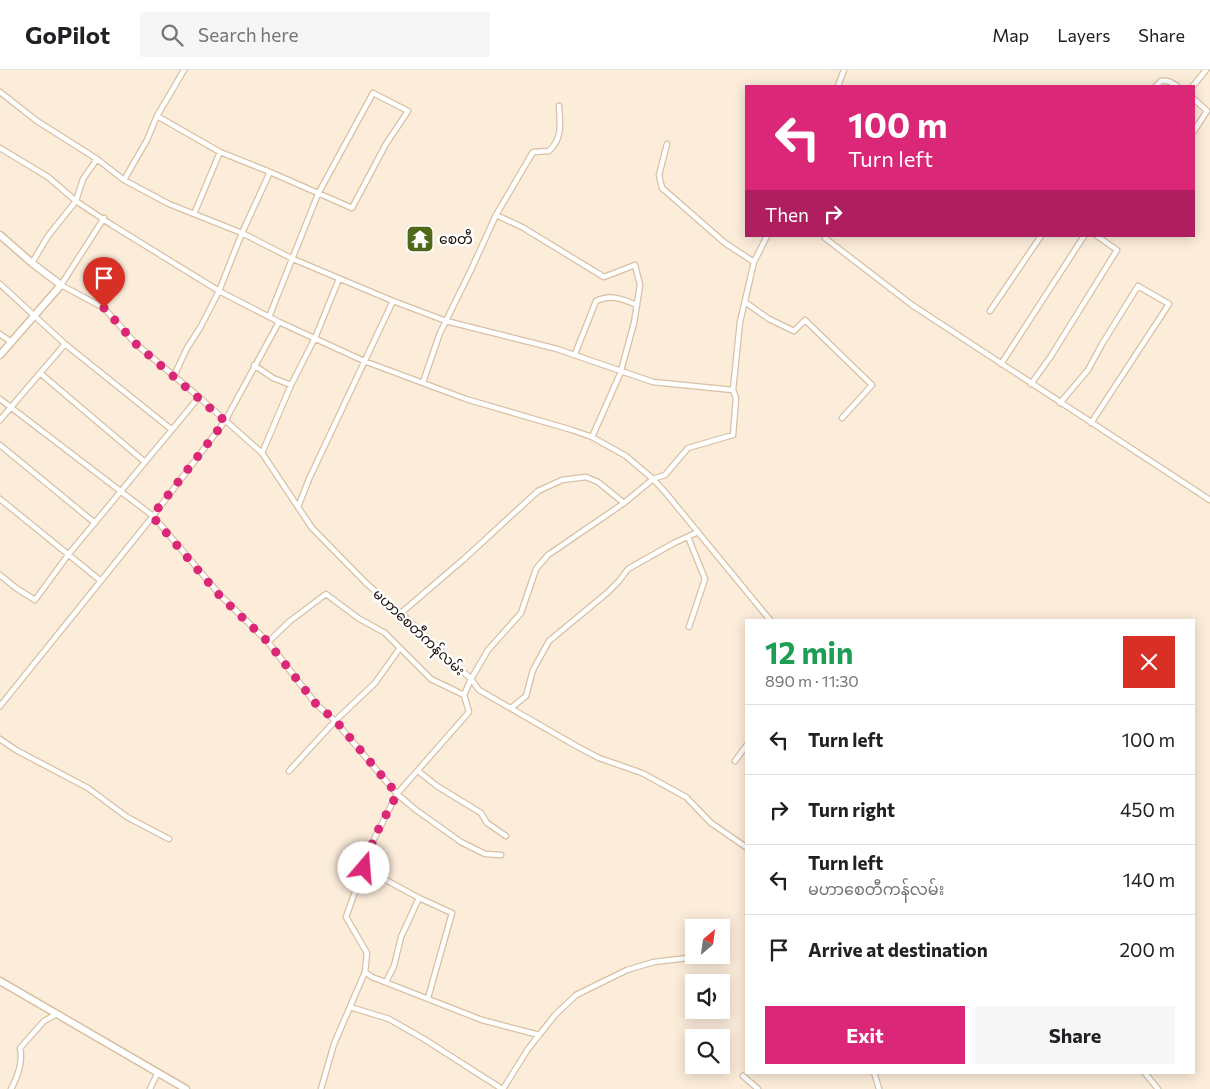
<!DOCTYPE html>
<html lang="en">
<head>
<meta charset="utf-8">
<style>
  body { margin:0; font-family:Commissioner,"Noto Sans Myanmar",sans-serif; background:#f6f6f6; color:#202124; height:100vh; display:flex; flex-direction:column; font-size:19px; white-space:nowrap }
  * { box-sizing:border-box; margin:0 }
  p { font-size:16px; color:#757577 }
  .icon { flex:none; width:28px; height:28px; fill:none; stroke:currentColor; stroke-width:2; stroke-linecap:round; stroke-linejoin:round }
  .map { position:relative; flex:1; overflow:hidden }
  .drawer { position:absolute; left:745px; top:549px; width:450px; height:455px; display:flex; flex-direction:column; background:#fff; border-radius:0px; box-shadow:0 2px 12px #0003 }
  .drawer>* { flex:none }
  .top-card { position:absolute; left:745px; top:15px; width:450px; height:152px; border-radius:0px; box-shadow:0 2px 12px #0003; background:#db2777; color:#fff; overflow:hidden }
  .needle { width:32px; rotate:29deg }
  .controls { position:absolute; left:685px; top:849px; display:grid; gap:10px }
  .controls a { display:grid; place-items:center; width:45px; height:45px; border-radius:0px; background:#fff; box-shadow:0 2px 12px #0003; font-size:25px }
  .pin { position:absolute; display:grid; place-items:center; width:42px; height:42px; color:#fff; margin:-51px -21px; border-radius:50% 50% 50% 0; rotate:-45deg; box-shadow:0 0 5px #0007 }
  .pin .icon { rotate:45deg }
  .me { position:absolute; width:55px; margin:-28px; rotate:18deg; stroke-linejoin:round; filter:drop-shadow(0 0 4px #0008) }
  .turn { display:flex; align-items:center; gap:18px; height:105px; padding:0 20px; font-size:22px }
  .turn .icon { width:65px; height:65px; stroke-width:2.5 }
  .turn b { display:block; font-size:35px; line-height:42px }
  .then { display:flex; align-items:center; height:48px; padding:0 20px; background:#0003; gap:10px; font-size:19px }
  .round { display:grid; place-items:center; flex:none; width:52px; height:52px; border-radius:0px; background:#f6f6f6 }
  .head { display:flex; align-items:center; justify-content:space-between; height:85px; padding:0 20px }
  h1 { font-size:30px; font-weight:700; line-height:38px; color:#1e9e55 }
  .primary-button { display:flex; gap:10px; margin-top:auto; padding:10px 20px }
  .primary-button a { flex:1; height:58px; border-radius:0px; background:#db2777; color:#fff; font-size:20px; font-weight:700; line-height:58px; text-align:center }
  .primary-button a+a { background:#f6f6f6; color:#202124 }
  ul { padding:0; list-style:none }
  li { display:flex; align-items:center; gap:15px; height:70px; padding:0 20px; border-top:1px solid #e0e0e0 }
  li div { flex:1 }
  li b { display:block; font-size:19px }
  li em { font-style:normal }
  header { display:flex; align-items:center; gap:30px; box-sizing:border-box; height:70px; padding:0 25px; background:#fff; border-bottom:1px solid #e0e0e0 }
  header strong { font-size:24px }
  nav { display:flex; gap:28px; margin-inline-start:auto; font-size:18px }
  .search { width:350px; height:45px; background:#f6f6f6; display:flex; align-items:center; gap:12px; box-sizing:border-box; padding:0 18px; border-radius:0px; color:#757577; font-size:19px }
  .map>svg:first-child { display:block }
</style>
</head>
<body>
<header>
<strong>GoPilot</strong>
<div class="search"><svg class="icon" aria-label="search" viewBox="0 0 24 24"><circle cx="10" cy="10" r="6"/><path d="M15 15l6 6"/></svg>Search here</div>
<nav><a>Map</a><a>Layers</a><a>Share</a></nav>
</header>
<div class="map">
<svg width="1210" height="1019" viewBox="0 0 1210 1019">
  <rect width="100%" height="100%" fill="#fcecda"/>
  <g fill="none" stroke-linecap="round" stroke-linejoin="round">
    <defs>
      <path id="street" d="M838 16 844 0
        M1156 16 1161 11C1168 10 1171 12 1177 16
        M1193 16 1206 0
        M0 22 37 51 97 89 124 110
        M1194 29 1207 41 1194 61
        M157 46 147 70 124 110 169 134 242 163 293 189 393 231 309 409 298 437
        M667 74 659 105 662 118 725 173 754 192
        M0 78 48 107 76 131 112 155 219 221 279 252 364 291 466 329 572 360 592 367 626 386 653 409 665 422 770 550
        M194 144 220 82
        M496 145 522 157 604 207 635 195 640 215 634 253 620 304 592 367
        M104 148 61 215 104 238 136 274 199 327 262 383 312 458 368 515 401 543 471 609 464 625 469 642 397 724 374 769 346 847 367 883 365 902 334 974 321 1019
        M825 168 912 235 1210 430
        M32 193 48 166 76 131 83 109 97 89
        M0 214 65 274 171 359
        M393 231 446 251 557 279 653 312 733 320 740 252 754 192 767 166
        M745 232 769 249 794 261 805 250 872 315 842 348
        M990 241 1041 166
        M269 247 318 124 373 23 408 41 386 74 352 138 270 102
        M0 264 11 272
        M575 284 596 231C611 224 623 229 637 235
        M1001 294 1084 166
        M254 295 273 308 291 315
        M40 303 145 392
        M174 306 187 278 200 258 219 221 242 163 270 102 220 82 157 46 184 0
        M423 312 440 263 471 200 496 145 533 82 549 81C563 68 560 53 559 36
        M1031 314 1051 286 1117 180 1097 166
        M733 320 736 328 733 365 688 378 665 405 653 409 624 433 548 485 536 499 521 543 488 580 471 609 479 620 578 677 599 688 642 703 686 727 711 753 746 777
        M0 329 153 446 221 526 268 572 316 634 335 651 397 724 416 740 461 772 485 784 501 785
        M1060 333 1088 300 1102 274 1138 216 1169 234 1091 353
        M0 350 65 274
        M0 375 95 453
        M262 383 291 315 315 268 339 209
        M0 429 101 511
        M688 467 705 509 689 557
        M0 505 16 518 35 530 68 485 199 327
        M401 543 464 489 538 421 562 410 586 407 598 412 624 433
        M268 572 290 551 326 524 358 548 385 563 431 609 464 625
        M0 636 153 446 225 351 279 252
        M511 638 526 626 533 600 549 571 607 523 619 511 628 499 674 473 698 462
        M0 669 16 680 88 718 127 747 169 769
        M735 691 746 676
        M289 701 335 651 375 613 400 578
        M418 701 437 716 481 743 487 753 506 766
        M364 798 419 828 452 843 428 928
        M365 902 372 907 482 950 539 965
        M386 912 394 896 401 867 419 828
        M350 937 389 949 424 969 502 1019
        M874 1002 879 1019
        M1144 1002 1158 1019
        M743 1006 758 1019
        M11 1019C18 1007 23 991 20 978L44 951 57 944
        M150 1019 158 1002
        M503 1019 528 979 555 945 576 925 627 900 654 892 696 887"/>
      <path id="secondary" d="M0 165 32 193 61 215 0 285
        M0 911 186 1019"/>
    </defs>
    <use href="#street" stroke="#d9c0a2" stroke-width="7"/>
    <use href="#secondary" stroke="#d9c0a2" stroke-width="9"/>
    <use href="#street" stroke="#fff" stroke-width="4.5"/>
    <use href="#secondary" stroke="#fff" stroke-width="6"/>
  </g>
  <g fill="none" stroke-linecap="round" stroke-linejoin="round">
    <path stroke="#db2777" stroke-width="9" stroke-dasharray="0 16.2" d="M104 238 136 274 225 351 152 446 220 526 268 572 316 634 336 651 397 724 374 768 364 798"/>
  </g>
  <defs>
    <symbol id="temple-square" viewBox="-11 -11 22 22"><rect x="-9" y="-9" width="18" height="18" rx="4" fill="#4f6819" stroke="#fff"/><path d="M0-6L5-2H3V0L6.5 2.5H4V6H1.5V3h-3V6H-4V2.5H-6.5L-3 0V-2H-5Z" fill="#fff"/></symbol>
  </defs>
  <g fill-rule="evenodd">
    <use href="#temple-square" x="404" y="153" width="32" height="32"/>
  </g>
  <g text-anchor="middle" stroke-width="5" stroke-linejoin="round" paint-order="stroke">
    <g font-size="14" fill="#180f05" stroke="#fff" text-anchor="start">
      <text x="439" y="174">စေတီ</text>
    </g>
    <g font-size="14" fill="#180f05" stroke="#fff">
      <text transform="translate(419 562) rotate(43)" y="5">မဟာစေတီကန်လမ်း</text>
    </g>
  </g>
</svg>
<div class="controls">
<a><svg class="needle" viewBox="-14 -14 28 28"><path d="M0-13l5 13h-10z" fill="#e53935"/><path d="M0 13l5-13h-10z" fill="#757577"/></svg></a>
<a><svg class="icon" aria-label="sound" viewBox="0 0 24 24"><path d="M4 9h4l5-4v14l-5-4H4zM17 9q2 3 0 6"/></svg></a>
<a><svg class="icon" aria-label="search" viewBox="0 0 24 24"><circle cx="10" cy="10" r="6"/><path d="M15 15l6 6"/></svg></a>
</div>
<div class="pin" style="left:104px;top:238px;background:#d93025"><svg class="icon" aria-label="arrive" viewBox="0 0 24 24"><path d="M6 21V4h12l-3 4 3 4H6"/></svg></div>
<svg class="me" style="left:364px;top:798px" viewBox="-20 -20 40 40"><circle r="19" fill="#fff"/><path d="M0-13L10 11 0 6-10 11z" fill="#db2777"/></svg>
<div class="top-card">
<div class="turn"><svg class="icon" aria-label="left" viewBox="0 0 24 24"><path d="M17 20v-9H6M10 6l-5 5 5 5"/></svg><div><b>100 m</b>Turn left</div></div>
<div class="then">Then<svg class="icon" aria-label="right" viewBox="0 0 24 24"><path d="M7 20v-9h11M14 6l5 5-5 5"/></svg></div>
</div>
<section class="drawer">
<div class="head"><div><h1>12 min</h1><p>890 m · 11:30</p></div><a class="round" style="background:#d93025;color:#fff"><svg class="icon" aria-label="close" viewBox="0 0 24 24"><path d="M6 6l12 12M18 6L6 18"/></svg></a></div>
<ul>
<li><svg class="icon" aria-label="left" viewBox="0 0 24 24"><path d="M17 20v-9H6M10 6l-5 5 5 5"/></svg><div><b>Turn left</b></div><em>100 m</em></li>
<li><svg class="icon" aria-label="right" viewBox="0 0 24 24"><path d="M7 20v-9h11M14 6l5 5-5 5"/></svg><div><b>Turn right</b></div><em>450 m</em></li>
<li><svg class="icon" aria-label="left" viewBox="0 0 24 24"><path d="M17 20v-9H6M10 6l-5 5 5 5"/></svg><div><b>Turn left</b><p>မဟာစေတီကန်လမ်း</p></div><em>140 m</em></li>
<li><svg class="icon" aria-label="arrive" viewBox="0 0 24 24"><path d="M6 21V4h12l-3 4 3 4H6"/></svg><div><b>Arrive at destination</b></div><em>200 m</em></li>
</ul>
<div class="primary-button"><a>Exit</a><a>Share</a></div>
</section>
</div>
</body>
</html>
